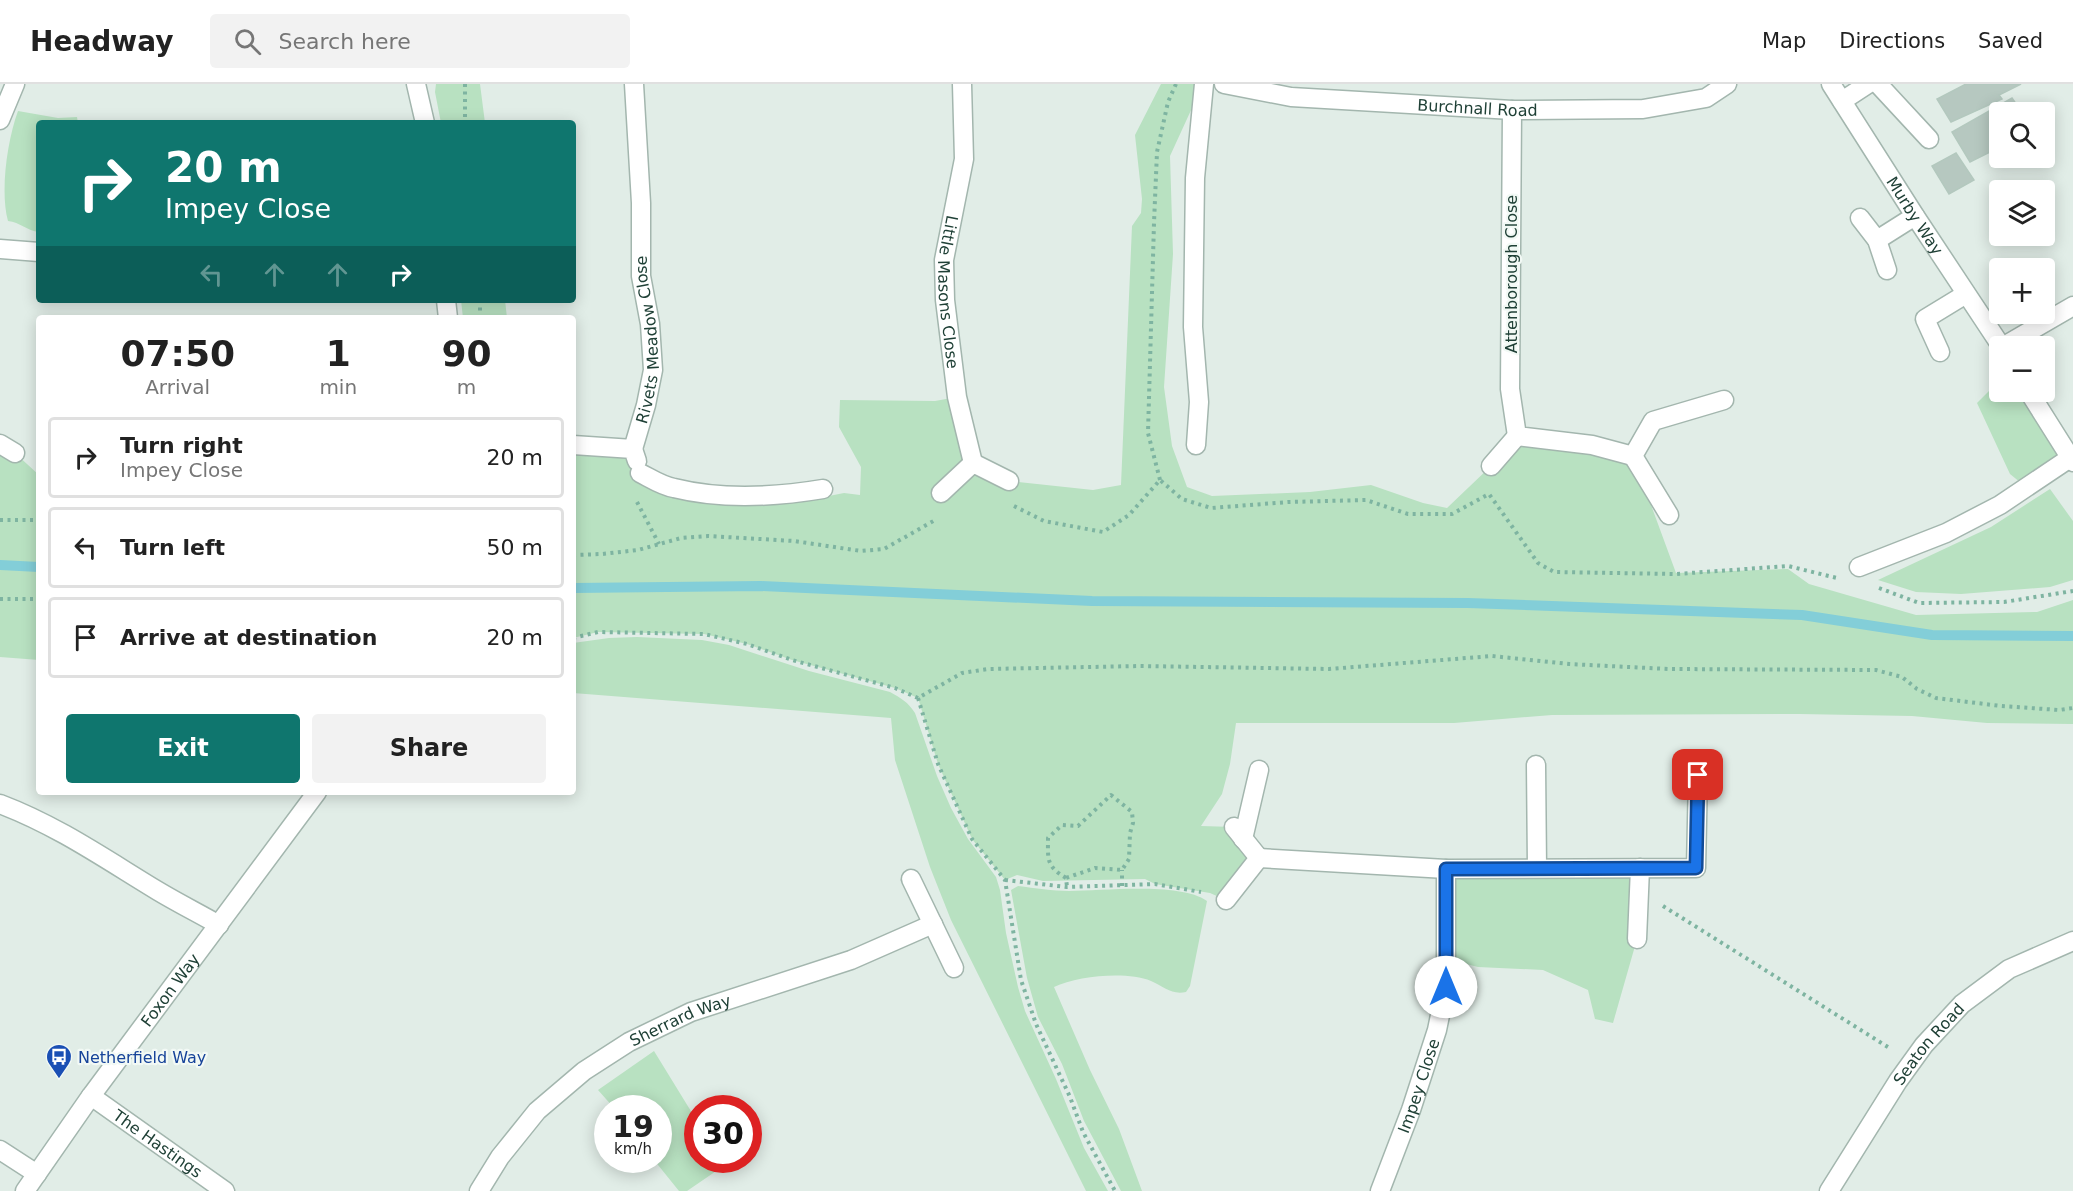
<!DOCTYPE html>
<html lang="en">
<head>
<meta charset="utf-8">
<style>
  body { margin:0; font-family:"DejaVu Sans",sans-serif; background:#f2f2f2; color:#222; height:100vh; display:flex; flex-direction:column; font-size:22px; white-space:nowrap }
  * { box-sizing:border-box; margin:0 }
  p { font-size:20px; color:#767676 }
  .icon { flex:none; width:33px; height:33px; fill:none; stroke:currentColor; stroke-width:2; stroke-linecap:round; stroke-linejoin:round }
  .map { position:relative; flex:1; overflow:hidden }
  .panel { position:absolute; left:36px; top:231px; width:540px; height:480px; display:flex; flex-direction:column; background:#fff; border-radius:6px; box-shadow:0 3px 15px #0003 }
  .panel>* { flex:none }
  .guide { position:absolute; left:36px; top:36px; width:540px; height:183px; border-radius:6px; box-shadow:0 3px 15px #0003; background:#0f766e; color:#fff; overflow:hidden }
  .tools { position:absolute; left:1989px; top:18px; display:grid; gap:12px }
  .tools a { display:grid; place-items:center; width:66px; height:66px; border-radius:6px; background:#fff; box-shadow:0 3px 15px #0003; font-size:30px }
  .speed { position:absolute; left:594px; top:1011px; display:flex; gap:12px; font-size:30px; font-weight:700; text-align:center }
  .speed>* { display:grid; place-content:center; width:78px; height:78px; border-radius:50%; background:#fff; box-shadow:0 3px 15px #0003; line-height:1 }
  .speed small { font-size:15px; font-weight:400 }
  .speed .limit { border:9px solid #d22; background:#fff; color:#111 }
  .pin { position:absolute; display:grid; place-items:center; width:51px; height:51px; color:#fff; margin:-26px; border-radius:12px; box-shadow:0 3px 9px #0006 }
  .me { position:absolute; width:66px; margin:-33px; rotate:0deg; stroke-linejoin:round; filter:drop-shadow(0 0 4px #0008) }
  .turn { display:flex; align-items:center; gap:21px; height:126px; padding:0 30px; font-size:27px }
  .turn .icon { width:78px; height:78px; stroke-width:2.5 }
  .turn b { display:block; font-size:42px; line-height:51px }
  .lanes { display:flex; align-items:center; height:57px; padding:0 30px; background:#0003; justify-content:center; gap:30px; direction:ltr }
  .lanes .off { opacity:.35 }
  .eta { display:flex; justify-content:space-evenly; align-items:center; height:102px; text-align:center }
  .eta b { font-size:36px; font-weight:700; line-height:42px }
  .button { display:flex; gap:12px; margin-top:auto; padding:12px 30px }
  .button a { flex:1; height:69px; border-radius:6px; background:#0f766e; color:#fff; font-size:24px; font-weight:700; line-height:69px; text-align:center }
  .button a+a { background:#f2f2f2; color:#222 }
  ul { padding:0; list-style:none }
  li { display:flex; align-items:center; gap:18px; height:81px; margin:0 12px 9px; padding:0 18px; border:3px solid #e0e0e0; border-radius:6px }
  li div { flex:1 }
  li b { display:block; font-size:22px }
  li em { font-style:normal }
  header { display:flex; align-items:center; gap:36px; box-sizing:border-box; height:84px; padding:0 30px; background:#fff; border-bottom:2px solid #e0e0e0 }
  header strong { font-size:28px }
  nav { display:flex; gap:33px; margin-inline-start:auto; font-size:21px }
  .search { width:420px; height:54px; background:#f2f2f2; display:flex; align-items:center; gap:15px; box-sizing:border-box; padding:0 21px; border-radius:6px; color:#767676; font-size:22px }
  .map>svg:first-child { display:block }
</style>
</head>
<body>
<header>
<strong>Headway</strong>
<div class="search"><svg class="icon" aria-label="search" viewBox="0 0 24 24"><circle cx="10" cy="10" r="6"/><path d="M15 15l6 6"/></svg>Search here</div>
<nav><a>Map</a><a>Directions</a><a>Saved</a></nav>
</header>
<div class="map">
<svg width="2073" height="1107" viewBox="0 0 2073 1107">
  <rect width="100%" height="100%" fill="#e1ede7"/>
  <path fill="#b8e1c1" d="M436 0H480L485 39H441L435 8Z
    M1161 0H1203L1170 72 1173 170 1164 303 1172 362 1187 403 1212 412 1310 408 1371 401 1423 419 1447 424 1491 382 1517 352 1633 372 1676 489 1788 485 1809 500 1916 531 2037 528 2073 516V640L1987 639 1912 632 1799 630 1552 631 1454 639H1236L1230 680 1222 710 1201 742 1234 743 1259 774 1226 816 1210 809 1155 800 1145 795 1043 797 1017 791 1005 796 972 755 938 680 918 614 895 604 792 576 747 560 704 550 598 548 573 554V364L633 365 646 401 662 410 719 418 804 417 844 409 860 411 861 383 839 343 840 316 935 317 957 313 973 379 1009 397 1093 406 1121 401 1132 142 1141 129 1142 115 1135 51Z
    M18 27 58 34 77 33 78 39H39V148C27 147 20 138 8 137 0 108 7 57 18 27Z
    M461 216H505L507 234H463Z
    M1999 297 2000 308H2029L2070 374 2026 403 2010 390 1977 319Z
    M0 360 15 369 39 391V576L0 573Z
    M2050 405 2073 437V496L2050 503 1961 510 1916 508 1878 496 1991 443Z
    M637 553 702 556 729 561 809 587 890 608C901 614 908 618 915 629L937 692 951 724 968 755 996 793 1000 806 1006 849 1018 903 1025 927 1056 995 1084 1064 1108 1107H1086L951 836 930 783 895 676 891 634 573 609V559L609 554Z
    M1640 784 1637 855 1613 939 1595 935 1588 906 1543 886 1478 883 1446 875V785Z
    M1018 802C1035 804 1053 807 1069 807 1104 807 1180 798 1207 817L1190 902 1186 908C1171 911 1165 903 1151 897 1126 887 1078 892 1054 903L1090 986 1119 1045 1142 1107H1121L1084 1037 1062 980 1038 933 1027 894 1011 806Z
    M654 967 697 1037 698 1076H722L725 1081 687 1107H679L654 1076H658V1024H614L598 1006Z"/>
  <g fill="none" stroke-linecap="round" stroke-linejoin="round">
    <path stroke="#83ced8" stroke-width="10" d="M0 481 39 483
      M573 504 761 502 1092 517 1468 519 1802 531 1932 551 2073 552"/>
  </g>
  <path fill="#b6c8c0" stroke="#b3c8be" stroke-width="1.5" d="M1966 0H2021L1999 11 2002 15 1951 38 1937 15Z
    M2012 14 2021 27 2000 28V63L1970 78 1952 48Z
    M1956 69 1974 96 1949 110 1932 82Z"/>
  <g fill="none" stroke-linecap="round" stroke-linejoin="round">
    <defs>
      <g id="minor">
        <path d="M416 0 425 39"/>
        <path id="s1" d="M962 0 964 75 944 176 945 216 957 313 973 379"/>
        <path id="s2" d="M1224 0 1291 13 1512 26 1643 25 1706 14 1727 0"/>
        <path id="s3" d="M1831 0 1915 132 2001 262"/>
        <path d="M1878 0 1929 55"/>
        <path d="M1842 17 1868 0"/>
        <path d="M1512 26 1510 305 1517 352 1592 361 1633 372"/>
        <path d="M0 36 15 0"/>
        <path d="M1860 134 1877 156 1887 186"/>
        <path d="M1877 156 1915 132"/>
        <path d="M0 165 39 168"/>
        <path d="M446 216 448 234"/>
        <path d="M2004 262 2073 222"/>
        <path d="M1940 268 1925 235 1966 210"/>
        <path d="M2029 308 2073 378"/>
        <path d="M0 360 15 369"/>
        <path d="M573 361 633 365 637 377"/>
        <path d="M1196 361 1199 318 1193 243 1195 94 1204 0"/>
        <path id="s4" d="M633 365 646 321 653 286 650 240 641 192V119L634 0"/>
        <path d="M1491 382 1517 352"/>
        <path d="M640 389C650 394 662 402 674 404 722 416 775 413 823 405"/>
        <path d="M941 409 973 379 1009 397"/>
        <path d="M1669 431 1633 372 1653 337 1724 316"/>
        <path d="M1859 483 1946 449 2000 421 2070 374"/>
        <path d="M1536 681 1537 784"/>
        <path d="M0 720C58 742 105 775 158 807 178 819 198 829 219 841"/>
        <path d="M1243 755 1259 686"/>
        <path d="M1259 774 1446 785 1696 784 1698 691"/>
        <path d="M911 795 954 884"/>
        <path d="M1226 816 1259 774 1234 743"/>
        <path d="M1637 855 1640 784"/>
        <path id="s5" d="M91 1012 225 1107"/>
        <path d="M0 1066 37 1090"/>
        <path id="s6" d="M25 1107 91 1012 317 708"/>
        <path id="s7" d="M479 1107 500 1073 537 1027 584 987 629 958 691 928 851 876 933 840"/>
        <path id="s8" d="M1380 1107 1411 1026 1437 946 1446 902V785"/>
        <path id="s9" d="M1829 1107 1898 997 1924 961 1962 920 2009 885 2073 857"/>
      </g>
    </defs>
    <use href="#minor" stroke="#a3b6ae" stroke-width="21"/>
    <path stroke="#7eb4a1" stroke-width="4" stroke-dasharray="3 4.5" stroke-linecap="butt" d="M465 0V39
      M480 216V234
      M1160 396 1148 349 1154 139 1157 68 1168 18 1176 0
      M637 418 659 460
      M1014 422 1044 437 1103 448 1129 431 1160 396 1182 415 1211 424 1289 418 1366 416 1408 430H1452L1489 410 1538 479 1554 488 1676 490 1788 482 1837 494
      M0 436H39
      M573 471 602 470 638 466 681 454 708 452 794 457 861 467 884 465 937 435
      M1879 504 1919 519 2004 518 2073 507
      M0 515H39
      M573 554 598 548 704 550 747 560 792 576 895 604 918 614 962 589 988 585 1140 582 1329 585 1492 572 1569 580 1669 585 1876 586 1902 593 1917 605 1936 614 2001 622 2059 626 2073 624
      M918 614 938 680 972 755 1005 796 1021 896 1036 940 1070 1013 1083 1048 1115 1107
      M1066 794C1046 782 1048 776 1048 754L1062 741 1078 742 1111 711 1132 728 1133 739 1130 749 1129 775 1122 786 1095 784 1066 794 1067 803
      M1005 796 1067 803 1155 800 1201 808
      M1122 802V786
      M1663 822 1891 965"/>
    <use href="#minor" stroke="#fff" stroke-width="18"/>
  </g>
  <g fill="none" stroke-linecap="round" stroke-linejoin="round">
    <defs>
      <path id="route" d="M1446 903V785L1696 784 1698 691"/>
    </defs>
    <use href="#route" stroke="#114b97" stroke-width="15"/>
    <use href="#route" stroke="#1a73e8" stroke-width="10"/>
  </g>
  <defs>
    <symbol id="bus-pin" viewBox="-11 -11 22 30"><path d="M0 17L-7.5 6A9.5 9.5 0 1 1 7.5 6Z" fill="#1a4fb4" stroke="#f2f9f5"/><path d="M-5-6H5V4H4V6H2V4H-2V6H-4V4H-5ZM-3.5-4V0h7V-4ZM-3.5 1.2v1.5H-2V1.2ZM2 1.2v1.5H3.5V1.2Z" fill="#fff"/></symbol>
  </defs>
  <g fill-rule="evenodd">
    <use href="#bus-pin" x="44" y="958" width="30" height="40"/>
  </g>
  <g text-anchor="middle" stroke-width="4.5" stroke-linejoin="round" paint-order="stroke">
    <g font-size="16" fill="#1f4036" stroke="#f2f9f5">
      <text dy="6" stroke="none"><textPath href="#s2" startOffset="255">Burchnall Road</textPath></text>
      <text dy="6" stroke="none"><textPath href="#s3" startOffset="156">Murby Way</textPath></text>
      <text transform="translate(1511 190) rotate(-90)" y="6">Attenborough Close</text>
      <text dy="6" stroke="none"><textPath href="#s1" startOffset="210">Little Masons Close</textPath></text>
      <text dy="6" stroke="none"><textPath href="#s4" startOffset="112">Rivets Meadow Close</textPath></text>
      <text dy="6" stroke="none"><textPath href="#s6" startOffset="248">Foxon Way</textPath></text>
      <text dy="6" stroke="none"><textPath href="#s7" startOffset="270">Sherrard Way</textPath></text>
      <text dy="6" stroke="none"><textPath href="#s9" startOffset="178">Seaton Road</textPath></text>
      <text dy="6" stroke="none"><textPath href="#s8" startOffset="112">Impey Close</textPath></text>
      <text dy="6" stroke="none"><textPath href="#s5" startOffset="82">The Hastings</textPath></text>
    </g>
    <g font-size="16" fill="#164399" stroke="#f2f9f5" text-anchor="start">
      <text x="78" y="979">Netherfield Way</text>
    </g>
  </g>
</svg>
<div class="tools">
<a><svg class="icon" aria-label="search" viewBox="0 0 24 24"><circle cx="10" cy="10" r="6"/><path d="M15 15l6 6"/></svg></a>
<a><svg class="icon" aria-label="layers" viewBox="0 0 24 24"><path d="M12 4l9 5-9 5-9-5zM3 14l9 5 9-5"/></svg></a>
<a>+</a>
<a>−</a>
</div>
<div class="speed"><div>19<small>km/h</small></div><div class="limit">30</div></div>
<div class="pin" style="left:1698px;top:691px;background:#d93025"><svg class="icon" aria-label="arrive" viewBox="0 0 24 24"><path d="M6 21V4h12l-3 4 3 4H6"/></svg></div>
<svg class="me" style="left:1446px;top:903px" viewBox="-20 -20 40 40"><circle r="19" fill="#fff"/><path d="M0-13L10 11 0 6-10 11z" fill="#1a73e8"/></svg>
<div class="guide">
<div class="turn"><svg class="icon" aria-label="right" viewBox="0 0 24 24"><path d="M7 20v-9h11M14 6l5 5-5 5"/></svg><div><b>20 m</b>Impey Close</div></div>
<div class="lanes"><svg class="icon off" aria-label="left" viewBox="0 0 24 24"><path d="M17 20v-9H6M10 6l-5 5 5 5"/></svg><svg class="icon off" aria-label="ahead" viewBox="0 0 24 24"><path d="M12 20V5M6 11l6-6 6 6"/></svg><svg class="icon off" aria-label="ahead" viewBox="0 0 24 24"><path d="M12 20V5M6 11l6-6 6 6"/></svg><svg class="icon" aria-label="right" viewBox="0 0 24 24"><path d="M7 20v-9h11M14 6l5 5-5 5"/></svg></div>
</div>
<section class="panel">
<div class="eta">
<div><b>07:50</b><p>Arrival</p></div>
<div><b>1</b><p>min</p></div>
<div><b>90</b><p>m</p></div>
</div>
<ul>
<li><svg class="icon" aria-label="right" viewBox="0 0 24 24"><path d="M7 20v-9h11M14 6l5 5-5 5"/></svg><div><b>Turn right</b><p>Impey Close</p></div><em>20 m</em></li>
<li><svg class="icon" aria-label="left" viewBox="0 0 24 24"><path d="M17 20v-9H6M10 6l-5 5 5 5"/></svg><div><b>Turn left</b></div><em>50 m</em></li>
<li><svg class="icon" aria-label="arrive" viewBox="0 0 24 24"><path d="M6 21V4h12l-3 4 3 4H6"/></svg><div><b>Arrive at destination</b></div><em>20 m</em></li>
</ul>
<div class="button"><a>Exit</a><a>Share</a></div>
</section>
</div>
</body>
</html>
